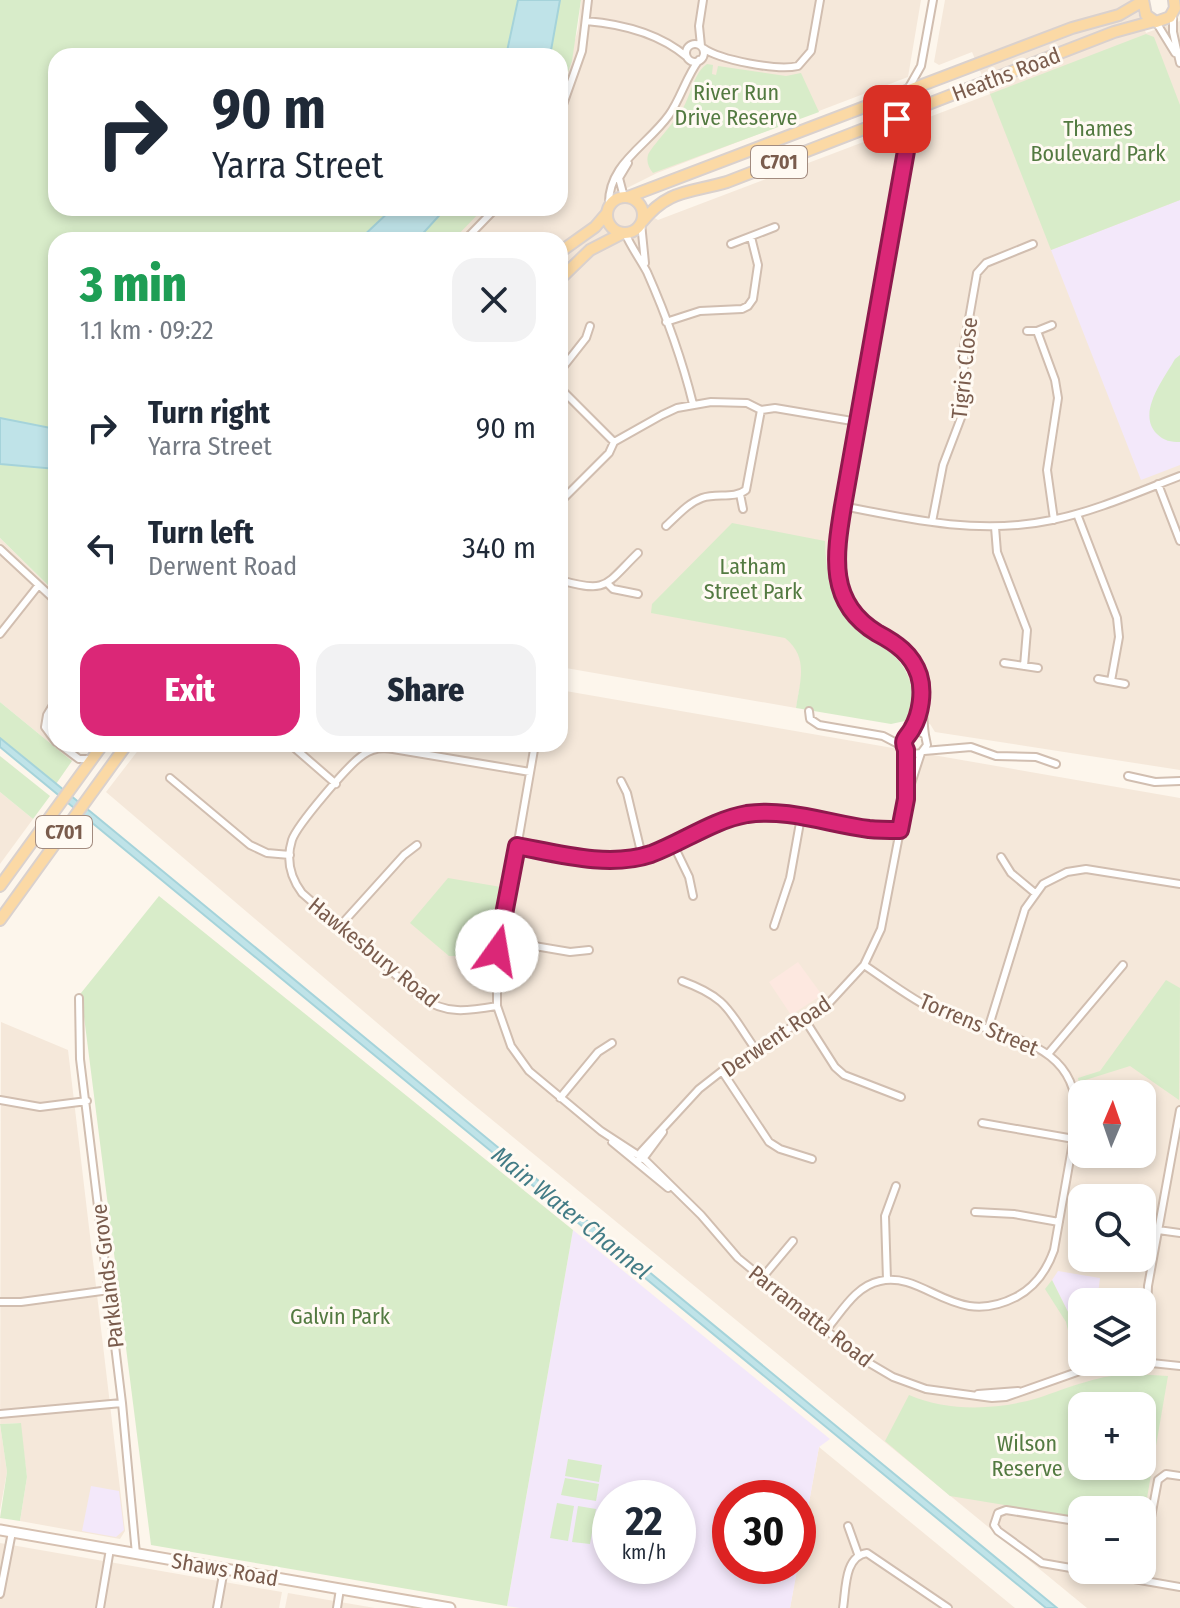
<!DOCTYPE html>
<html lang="en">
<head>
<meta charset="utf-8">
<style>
  body { margin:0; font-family:"Fira Sans Condensed",sans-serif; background:#f2f2f3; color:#1f2937; height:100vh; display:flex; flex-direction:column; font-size:30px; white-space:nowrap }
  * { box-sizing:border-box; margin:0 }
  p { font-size:26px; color:#747a83 }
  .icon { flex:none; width:44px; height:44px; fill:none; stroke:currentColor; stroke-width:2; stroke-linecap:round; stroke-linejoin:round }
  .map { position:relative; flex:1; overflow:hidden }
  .sheet { position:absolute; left:48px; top:232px; width:520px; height:520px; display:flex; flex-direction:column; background:#fff; border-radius:24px; box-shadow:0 4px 12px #0003 }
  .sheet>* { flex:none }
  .hud { position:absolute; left:48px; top:48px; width:520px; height:168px; border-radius:24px; box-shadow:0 4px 12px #0003; background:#fff; color:#1f2937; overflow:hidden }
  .needle { width:52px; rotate:2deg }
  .buttons { position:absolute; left:1068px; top:1080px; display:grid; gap:16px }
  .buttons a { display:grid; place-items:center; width:88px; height:88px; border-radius:16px; background:#fff; box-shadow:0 4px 12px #0003; font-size:40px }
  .speed { position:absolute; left:592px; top:1480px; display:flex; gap:16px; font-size:40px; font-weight:700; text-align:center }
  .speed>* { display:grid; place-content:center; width:104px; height:104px; border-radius:50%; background:#fff; box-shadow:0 4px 12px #0003; line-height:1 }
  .speed small { font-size:20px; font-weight:400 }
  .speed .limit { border:12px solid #d22; background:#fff; color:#111 }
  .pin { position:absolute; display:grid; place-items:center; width:68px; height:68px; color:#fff; margin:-34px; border-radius:16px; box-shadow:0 4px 12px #0006 }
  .me { position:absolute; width:88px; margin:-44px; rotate:13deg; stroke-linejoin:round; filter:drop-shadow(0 0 6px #0008) }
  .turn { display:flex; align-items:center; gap:28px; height:168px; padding:0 32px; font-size:36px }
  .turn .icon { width:104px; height:104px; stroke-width:2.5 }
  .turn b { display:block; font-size:56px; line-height:68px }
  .round { display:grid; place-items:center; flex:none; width:84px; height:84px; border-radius:24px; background:#f2f2f3 }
  .overview { display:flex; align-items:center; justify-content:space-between; height:136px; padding:0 32px }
  h1 { font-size:48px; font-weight:800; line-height:60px; color:#1e9e55 }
  .primary-button { display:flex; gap:16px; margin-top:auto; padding:16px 32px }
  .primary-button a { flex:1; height:92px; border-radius:24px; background:#db2777; color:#fff; font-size:32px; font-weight:800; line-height:92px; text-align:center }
  .primary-button a+a { background:#f2f2f3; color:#1f2937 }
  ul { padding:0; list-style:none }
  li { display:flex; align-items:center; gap:24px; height:120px; padding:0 32px }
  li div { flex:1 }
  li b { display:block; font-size:30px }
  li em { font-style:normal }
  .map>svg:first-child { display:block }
</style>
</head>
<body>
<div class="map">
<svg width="1180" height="1608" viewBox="0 0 1180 1608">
  <rect width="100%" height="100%" fill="#fdf6ec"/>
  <path fill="#f5e8da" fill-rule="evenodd" d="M581 0H921L908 77 657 173 615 194 658 220 990 94 972 52 939 65 934 62 945 0H1133L1146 33 1180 21V770L935 732 930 724 906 720 913 700 907 672 895 654 865 636 844 614 829 581 825 547 796 708 560 667V240H417L446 208H560V94L578 29Z
    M0 538 56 593V744H85L72 761 0 702Z
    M560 690 1180 798V1608H1087L463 1096 106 792 143 744H560ZM1082 1094H1142V1154H1082ZM1082 1198H1142V1258H1082ZM1082 1302H1142V1362H1082ZM1082 1406H1142V1466H1082ZM1082 1510H1142V1570H1082Z
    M0 792 33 819 0 864Z
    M1 1022 68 1050 125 1531 120 1539 20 1521 27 1477 20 1423 0 1424 7 1472 0 1510Z
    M819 1447 1015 1608H790Z
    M0 1543 282 1592 279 1608H0Z
    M288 1593 375 1608H285Z"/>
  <path fill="#fde8e0" d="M798 962 822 995 791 1015 769 982Z"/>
  <path fill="#f3e8fa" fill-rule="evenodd" d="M1180 200V465L1141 480 1051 250Z
    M573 1230 830 1439 819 1447 798 1564V1498H730V1566H798L790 1608H520L507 1606ZM610 1498H678V1566H610Z
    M1058 1271 1100 1278 1097 1302H1082V1312H1068L1052 1280Z
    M91 1486 119 1491 124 1530 116 1537 82 1531Z"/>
  <path fill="#d8ecc9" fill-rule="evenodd" d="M0 0H518L506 56H56V208H393L359 240H56V429L0 418Z
    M560 0H581L572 61 560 94V56H550Z
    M1146 34 1154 37 1180 105V200L1051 250 990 94Z
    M707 64 713 65 712 74 716 75 718 66 786 76 801 73 819 112 653 173C649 168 646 162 648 155 651 147 676 121 683 108 691 95 694 72 707 64Z
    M446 208H484L453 240H417Z
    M1180 355V442C1171 442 1164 441 1157 434 1136 413 1164 379 1175 359Z
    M0 464 56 469V593L0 538Z
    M732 523 825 541C826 564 828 587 840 608 860 645 906 644 912 691 914 702 912 711 905 721L891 724 796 708C800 681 809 657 785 638L651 613 652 604Z
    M0 702 72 761 56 784 0 738Z
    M0 756 50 796 33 819 0 792Z
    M448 878 501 887 489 956H449L410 923Z
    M159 896 573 1230 507 1606 151 1545 81 993Z
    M1166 980 1180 988 1179 1100 1130 1066 1079 1082 1078 1078 1100 1071Z
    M1052 1280 1068 1312H1077L1082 1358 1075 1360 1066 1322 1045 1289Z
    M1135 1374 1168 1376 1142 1527V1510H1082V1518L950 1496 885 1441 909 1395C948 1412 998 1410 1038 1398 1071 1387 1100 1374 1135 1374ZM1082 1406H1142V1466H1082Z
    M21 1423 27 1477 20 1521 0 1518 7 1472 0 1424Z
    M568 1459 602 1465 599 1482 565 1476Z
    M565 1478 599 1484 596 1501 561 1495Z
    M557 1503 574 1506 568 1541 550 1538Z
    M578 1506 596 1509 590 1544 572 1542Z"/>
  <path fill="#bfe3e8" stroke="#a5d3da" stroke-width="2" d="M518 0H560L550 56H506Z
    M393 208H446L417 240H359Z
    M0 418 56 429V469L0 464Z
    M0 738 97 817 1057 1608H1046L0 747Z"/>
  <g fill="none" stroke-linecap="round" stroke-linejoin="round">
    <defs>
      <path id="street" d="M1173 14V32L1180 63
        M586 21C622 24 659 33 687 57
        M1156 22 1175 53
        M686 53a9 9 0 1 1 18 0a9 9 0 1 1-18 0Z
        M701 46 699 26 703 0
        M703 48C720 60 777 71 798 66L811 51 820 0
        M908 89 921 66 933 0
        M922 108 909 134 836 559C837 587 848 614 872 629 886 639 902 645 912 660 926 683 921 710 925 735
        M560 113 582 51 588 0
        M894 118 905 126 909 134
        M624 197 619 178 628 163
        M609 206C607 164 647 146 669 115 681 98 686 77 699 60
        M641 223 645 263
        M625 233C631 247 640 259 647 272 666 315 682 359 693 404
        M465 240 496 208
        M731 244 775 227
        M666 322 700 311 742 309 748 306 753 299 758 265 751 237
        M1027 331H1037L1052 325
        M1037 331 1055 380 1058 398 1047 470 1054 520
        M560 371 586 338 590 326
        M560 388 614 442
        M1158 484 1180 541
        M740 494 743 509
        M560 502 609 453 614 442 662 415 677 408 711 402 747 403 761 410 775 408 858 422
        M843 506C912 520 982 535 1052 520 1096 511 1138 492 1180 476
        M1077 514 1117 618 1119 637 1111 681
        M932 522 943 465 964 410V347L977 273 986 263 1033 244
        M666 526C677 516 688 503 702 498 717 493 734 499 746 490L761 410
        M995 527 997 552 1027 630 1024 666
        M0 549 56 601
        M560 580C608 594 605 585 638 553
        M607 583 613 589 638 594
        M0 634 38 586
        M1004 663 1038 668
        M1098 679 1125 684
        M56 700 47 715 45 727 56 742
        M809 711 810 719 819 725 883 736 904 747
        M911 731 919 704
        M59 744 79 759H90
        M290 744 336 784
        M924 751 971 747 996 756 1036 757 1056 764
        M1128 776 1155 782 1180 781
        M170 778 250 845 267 853 290 855
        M621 781 627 793 642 856
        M906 791V750
        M877 831 899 837
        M673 844 689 877 693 896
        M517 846C560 853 609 868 651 854 683 842 713 819 747 814 790 808 853 827 900 830
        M1001 857 1011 873 1035 893
        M506 911 497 951V1006L511 1046 529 1071 601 1131 644 1159 701 1215 738 1258 859 1357 893 1377 926 1389 992 1398 1006 1397 1094 1366 1141 1362
        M774 926 790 878 801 817
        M339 927 404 855 417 845
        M505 941 570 952 589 950
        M498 960 506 943V911L535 744
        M682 981C729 998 729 1012 756 1050
        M79 998 80 1059 122 1403 136 1554
        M497 1006C468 1011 446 1015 421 997L302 893C290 877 286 859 292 840 297 825 349 764 363 755 372 748 382 747 393 749L530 772
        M805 1020 835 1067 844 1075 901 1097
        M988 1029 1025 909 1043 884 1067 872 1086 869 1180 884
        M1048 1054 1123 965
        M722 1071 769 1142 780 1149 812 1159
        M560 1098 598 1052 612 1043
        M0 1100 40 1107 87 1101
        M982 1123 1074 1139
        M612 1142 668 1188
        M643 1159 663 1132
        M638 1162 641 1152 699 1089 722 1071 828 1004 864 965 881 929 906 799 921 753 927 745 925 735 919 731H911L904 739V747L913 754 921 753
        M975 1212 1014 1214 1059 1222
        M1158 1230 1180 1233
        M762 1278 793 1241
        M887 1280 885 1216 896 1186
        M0 1302H21L109 1290
        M826 1330C841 1313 855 1286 880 1281 926 1271 954 1329 1016 1297 1035 1287 1047 1270 1054 1250L1076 1125C1084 1037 997 1038 938 1012 912 1000 888 981 864 965
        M1142 1362 1180 1366
        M1145 1362 1148 1286 1180 1110
        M978 1394 1018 1391
        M0 1414 122 1403
        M1082 1522 1006 1510 998 1513 994 1525 998 1531 1042 1563 1180 1587
        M848 1526 858 1554
        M1142 1565 1158 1480 1166 1474 1180 1476
        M0 1594 12 1532
        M100 1608 110 1549
        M217 1608 224 1569
        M337 1608 340 1589
        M843 1608C846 1590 844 1556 867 1553L948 1608"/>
      <path id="secondary" d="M0 1530 450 1608"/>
      <path id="primary" d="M1143 0 1146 15 1156 22 1170 17 1175 8 1174 0
        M607 215a18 18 0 1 1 36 0a18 18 0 1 1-36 0Z
        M628 197 1072 28 1119 15 1143 1
        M642 222C668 189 690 193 727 182L1114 32 1154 21
        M560 252 595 227 607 213
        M560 279 590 250 623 233
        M0 886 103 744
        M0 920 127 744"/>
    </defs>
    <use href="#street" stroke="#d1beb0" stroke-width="10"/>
    <use href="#secondary" stroke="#d6c0b0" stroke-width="13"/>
    <use href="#primary" stroke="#dad1cd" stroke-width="14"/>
    <use href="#street" stroke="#fff" stroke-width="6"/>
    <use href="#secondary" stroke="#fff" stroke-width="9"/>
    <use href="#primary" stroke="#fbd9a5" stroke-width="10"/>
  </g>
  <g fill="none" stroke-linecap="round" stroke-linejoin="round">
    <defs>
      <path id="route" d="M497 951 517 846C559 854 609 868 651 854 683 842 713 820 747 814 788 808 829 824 869 829 879 830 889 830 900 830L906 799V750C901 739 907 738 912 729 921 714 924 691 919 675 912 654 896 643 877 633 827 603 835 555 843 506L909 134 905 126 897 119"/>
    </defs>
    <use href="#route" stroke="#8e194d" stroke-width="20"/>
    <use href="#route" stroke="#db2777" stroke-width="14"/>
  </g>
  <g text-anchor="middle" stroke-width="6" stroke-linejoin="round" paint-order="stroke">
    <g fill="#fffaf3" stroke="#a28b7f" stroke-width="2">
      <rect x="751" y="146" width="56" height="32" rx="6"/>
      <rect x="36" y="816" width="56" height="32" rx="6"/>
    </g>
    <g font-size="20" font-weight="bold" fill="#7a5c4d">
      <text x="779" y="169">C701</text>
      <text x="64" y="839">C701</text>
    </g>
    <g font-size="22" fill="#7a5c4d" stroke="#fffaf3">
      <text transform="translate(1006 74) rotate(-21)" y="8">Heaths Road</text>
      <text transform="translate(964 368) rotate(-84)" y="8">Tigris Close</text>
      <text transform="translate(374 952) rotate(39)" y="8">Hawkesbury Road</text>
      <text transform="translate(979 1024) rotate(23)" y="8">Torrens Street</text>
      <text transform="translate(776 1036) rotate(-34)" y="8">Derwent Road</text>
      <text transform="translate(107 1276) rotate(-97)" y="8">Parklands Grove</text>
      <text transform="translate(811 1316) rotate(38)" y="8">Parramatta Road</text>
      <text transform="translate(225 1569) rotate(10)" y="8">Shaws Road</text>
    </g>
    <g font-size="22" fill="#537a41" stroke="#fffaf3">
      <text x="736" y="100">River Run<tspan x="736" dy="25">Drive Reserve</tspan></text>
      <text x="1098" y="136">Thames<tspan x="1098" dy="25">Boulevard Park</tspan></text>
      <text x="753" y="574">Latham<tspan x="753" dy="25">Street Park</tspan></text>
      <text x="340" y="1324">Galvin Park</text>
      <text x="1027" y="1451">Wilson<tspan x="1027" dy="25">Reserve</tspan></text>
    </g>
    <g font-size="24" font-style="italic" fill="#437c86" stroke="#fffaf3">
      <text transform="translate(571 1213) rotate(39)" y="8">Main Water Channel</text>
    </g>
  </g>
</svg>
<div class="buttons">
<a><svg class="needle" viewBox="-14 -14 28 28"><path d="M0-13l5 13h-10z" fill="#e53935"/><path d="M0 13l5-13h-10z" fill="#747a83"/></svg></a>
<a><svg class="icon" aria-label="search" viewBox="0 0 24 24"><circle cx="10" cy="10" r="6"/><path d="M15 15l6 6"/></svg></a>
<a><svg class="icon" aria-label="layers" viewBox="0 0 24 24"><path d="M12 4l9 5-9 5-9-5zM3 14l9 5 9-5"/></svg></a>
<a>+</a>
<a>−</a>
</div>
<div class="speed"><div>22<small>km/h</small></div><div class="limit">30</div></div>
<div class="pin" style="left:897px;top:119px;background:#d93025"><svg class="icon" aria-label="arrive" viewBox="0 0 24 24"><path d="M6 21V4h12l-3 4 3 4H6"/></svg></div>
<svg class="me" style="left:497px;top:951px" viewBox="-20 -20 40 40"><circle r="19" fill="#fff"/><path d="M0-13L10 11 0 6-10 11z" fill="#db2777"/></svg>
<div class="hud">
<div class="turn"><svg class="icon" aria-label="right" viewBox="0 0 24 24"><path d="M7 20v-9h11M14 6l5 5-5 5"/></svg><div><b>90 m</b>Yarra Street</div></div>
</div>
<section class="sheet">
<div class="overview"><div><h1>3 min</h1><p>1.1 km · 09:22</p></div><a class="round"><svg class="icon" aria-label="close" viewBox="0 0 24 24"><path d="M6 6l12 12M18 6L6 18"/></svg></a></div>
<ul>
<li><svg class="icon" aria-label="right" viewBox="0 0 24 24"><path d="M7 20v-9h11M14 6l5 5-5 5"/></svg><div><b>Turn right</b><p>Yarra Street</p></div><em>90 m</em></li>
<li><svg class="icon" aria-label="left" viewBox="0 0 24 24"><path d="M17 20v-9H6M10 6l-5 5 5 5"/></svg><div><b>Turn left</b><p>Derwent Road</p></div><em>340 m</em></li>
</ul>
<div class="primary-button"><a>Exit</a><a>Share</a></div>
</section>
</div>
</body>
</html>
